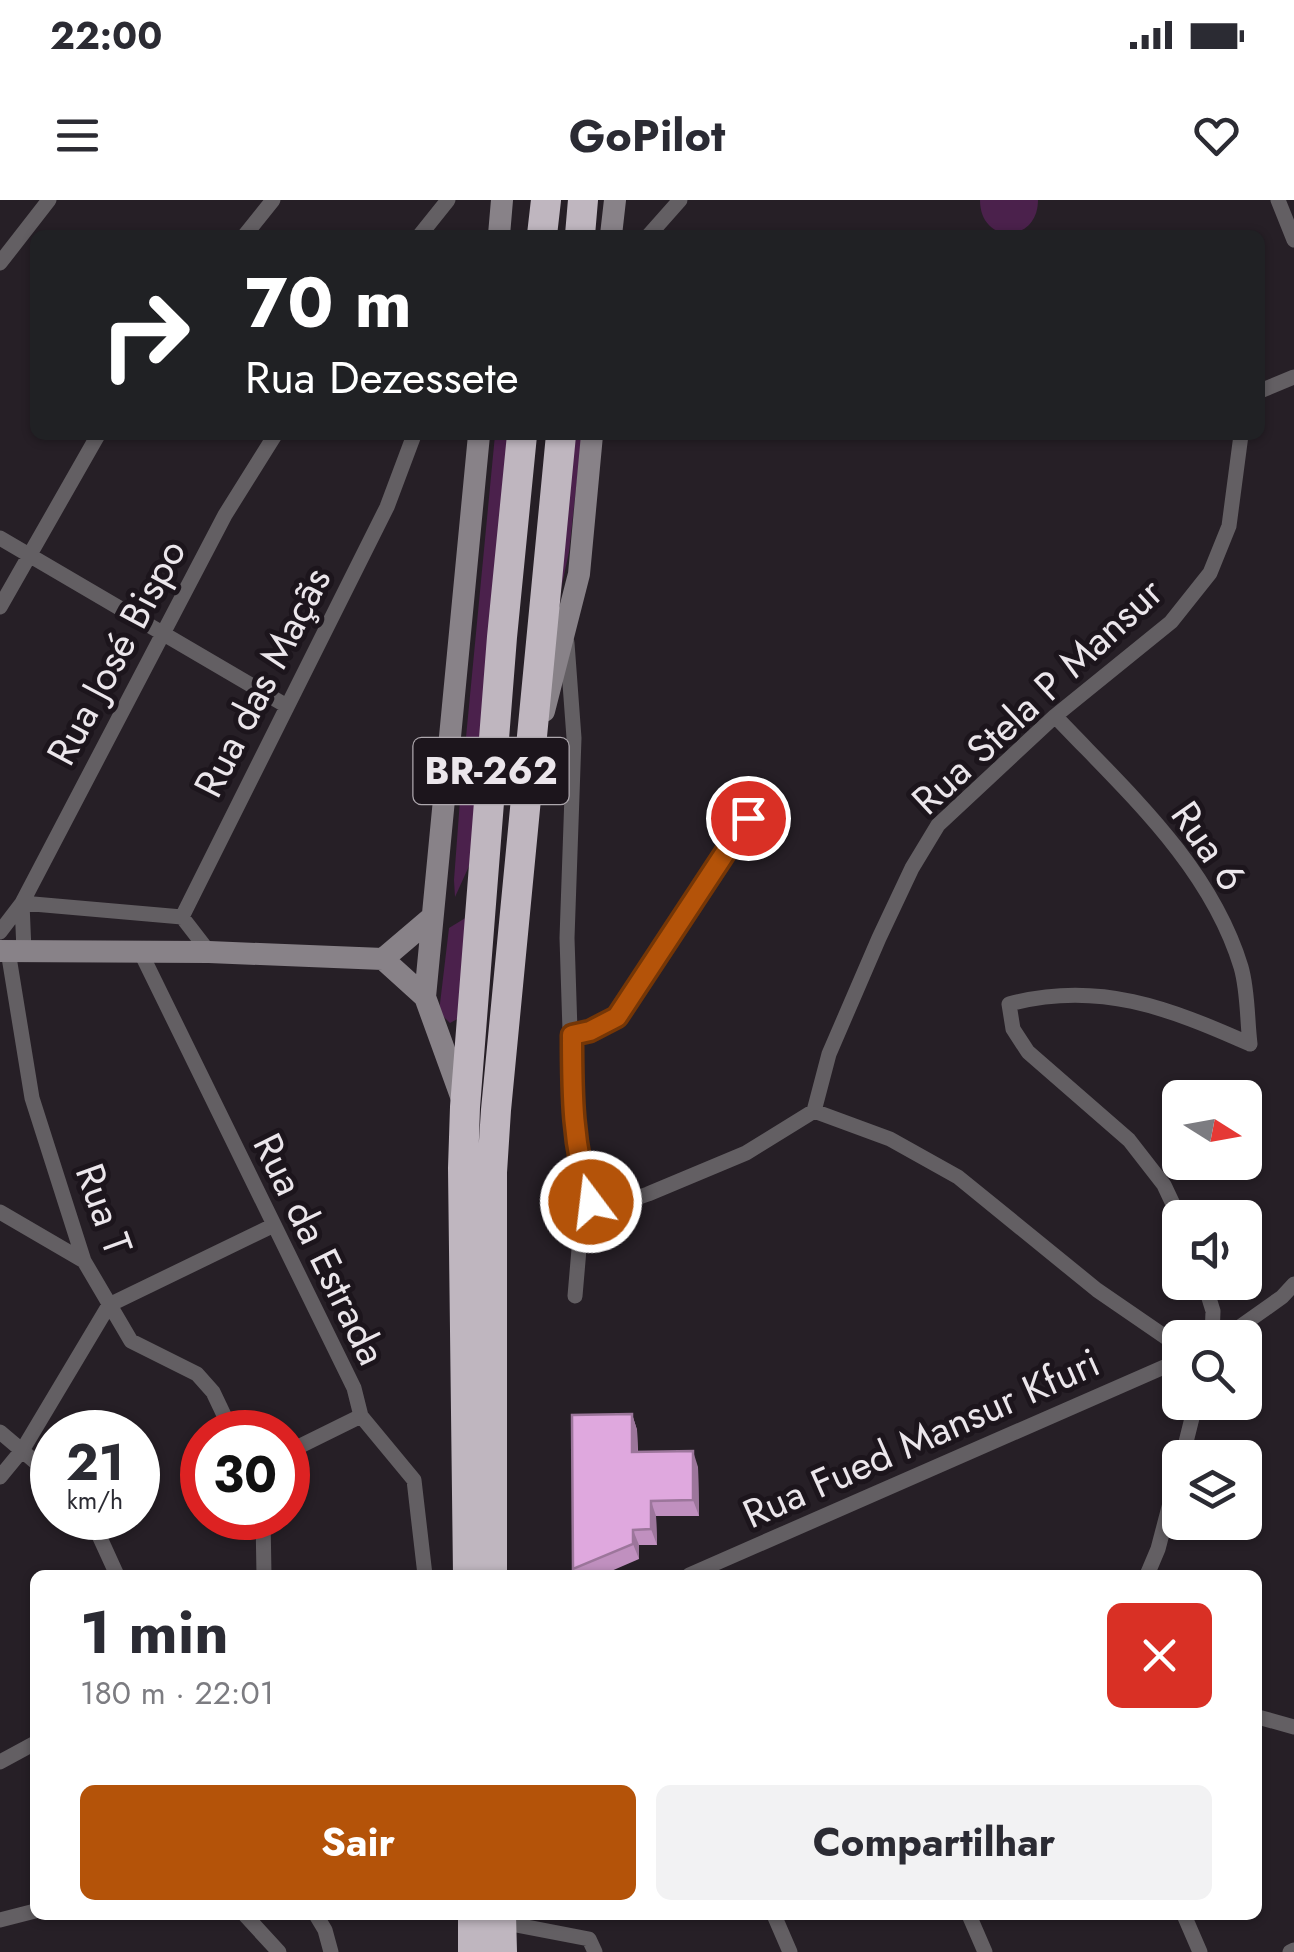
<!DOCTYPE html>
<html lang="pt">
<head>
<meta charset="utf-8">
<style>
  body { margin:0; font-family:Jost,sans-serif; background:#f2f2f3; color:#2b2b33; height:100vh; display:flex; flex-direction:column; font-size:38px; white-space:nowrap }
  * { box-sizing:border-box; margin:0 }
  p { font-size:32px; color:#7c7c81 }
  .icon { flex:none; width:55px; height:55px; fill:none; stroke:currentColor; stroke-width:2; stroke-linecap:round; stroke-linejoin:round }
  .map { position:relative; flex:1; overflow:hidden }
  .details { position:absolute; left:30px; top:1370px; width:1232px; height:350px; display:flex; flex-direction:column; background:#fff; border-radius:15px; box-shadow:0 2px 8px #0004 }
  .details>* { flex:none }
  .top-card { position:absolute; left:30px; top:30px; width:1235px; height:210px; border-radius:15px; box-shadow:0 2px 8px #0004; background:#202124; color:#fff; overflow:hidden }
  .needle { width:65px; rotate:101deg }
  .buttons { position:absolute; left:1162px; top:880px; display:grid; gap:20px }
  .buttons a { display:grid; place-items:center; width:100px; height:100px; border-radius:15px; background:#fff; box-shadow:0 2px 8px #0004; font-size:50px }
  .speed { position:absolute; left:30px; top:1210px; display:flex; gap:20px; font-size:50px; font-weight:700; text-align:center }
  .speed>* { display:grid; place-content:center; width:130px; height:130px; border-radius:50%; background:#fff; box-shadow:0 2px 8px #0004; line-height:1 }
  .speed small { font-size:25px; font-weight:400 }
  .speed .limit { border:15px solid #d22; background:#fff; color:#111 }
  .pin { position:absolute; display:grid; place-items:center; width:85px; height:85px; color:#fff; margin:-42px; border:5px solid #fff; border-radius:50%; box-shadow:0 2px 10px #0007 }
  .me { position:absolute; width:110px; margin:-55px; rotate:345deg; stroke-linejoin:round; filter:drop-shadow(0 0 8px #0008) }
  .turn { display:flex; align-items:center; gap:35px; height:210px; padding:0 50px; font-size:45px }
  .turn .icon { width:130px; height:130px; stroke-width:2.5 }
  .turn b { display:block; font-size:70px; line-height:85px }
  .round { display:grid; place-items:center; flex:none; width:105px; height:105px; border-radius:15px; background:#f2f2f3 }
  .summary { display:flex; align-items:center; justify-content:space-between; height:170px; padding:0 50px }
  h1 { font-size:60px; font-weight:700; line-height:75px }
  .action { display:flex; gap:20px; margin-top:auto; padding:20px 50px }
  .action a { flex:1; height:115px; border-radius:15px; background:#b45309; color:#fff; font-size:40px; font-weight:700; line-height:115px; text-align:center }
  .action a+a { background:#f2f2f3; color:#2b2b33 }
  .status { display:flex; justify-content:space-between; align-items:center; height:70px; padding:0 50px; background:#fff; direction:ltr }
  .status svg { height:28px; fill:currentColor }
  header { display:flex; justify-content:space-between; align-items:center; height:130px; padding:0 50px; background:#fff; font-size:45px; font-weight:700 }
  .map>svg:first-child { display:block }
</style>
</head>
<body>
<div class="status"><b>22:00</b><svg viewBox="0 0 49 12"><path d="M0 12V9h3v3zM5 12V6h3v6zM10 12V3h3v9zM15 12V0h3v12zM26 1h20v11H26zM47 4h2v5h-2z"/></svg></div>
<header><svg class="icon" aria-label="menu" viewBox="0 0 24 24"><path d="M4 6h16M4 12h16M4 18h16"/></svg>GoPilot<svg class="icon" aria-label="heart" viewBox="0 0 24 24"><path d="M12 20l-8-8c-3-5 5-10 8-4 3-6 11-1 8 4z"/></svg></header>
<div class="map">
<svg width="1294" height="1752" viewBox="0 0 1294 1752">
  <rect width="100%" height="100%" fill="#261f26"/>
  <path fill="#4b214c" d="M980 0H1038C1038 44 980 45 980 0Z
    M495 235H513L474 655 455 697 454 680 460 600Z
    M575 235H582L569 352 559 398Z
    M467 717 461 817 450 823 439 812 449 728Z"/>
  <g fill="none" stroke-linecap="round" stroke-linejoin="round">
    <path stroke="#635f63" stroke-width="15" d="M1278 0 1294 40
      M245 35 273 0
      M420 35 448 0
      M649 35 680 0
      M0 63 49 0
      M1260 191 1294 177
      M0 338 285 505
      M0 407 98 235
      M567 443 574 538 567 738 572 893 580 972 591 1001
      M1055 516C1126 591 1210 665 1241 767 1248 791 1247 819 1250 844
      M22 703 182 717
      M22 703 24 751
      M0 732 22 703 225 315 275 235
      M8 751 32 898 84 1061 131 1141 197 1174 213 1192 232 1232
      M140 751 354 1188 361 1216 414 1280 425 1375
      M209 752 182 717 387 307 414 235
      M573 835 590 831 617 817 731 641 765 594
      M814 911 829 854 879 738 912 668 938 625 1055 516 1171 422 1210 373 1229 326 1241 235
      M814 911 890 939 958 977 1097 1090 1180 1147
      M591 1001 611 1007 648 994 746 953 814 911
      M0 1012 84 1061
      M1180 1019 1164 985 1129 940 1028 852 1013 829 1009 804C1098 780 1169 808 1250 844
      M1204 1082 1213 1111 1212 1138
      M575 1096 581 1026 591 1001
      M1224 1138 1282 1097 1294 1084
      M0 1232 52 1276
      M288 1252 361 1216
      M1182 1258 1196 1202
      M0 1277 23 1249 109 1105 272 1026
      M91 1318 117 1375
      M263 1318 264 1375
      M689 1375 1180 1160
      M1147 1375 1158 1349 1180 1265
      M1258 1517 1294 1527
      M0 1562 35 1543
      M245 1715 279 1752
      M316 1715 325 1730 331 1752
      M774 1715 790 1752
      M969 1715 985 1752
      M1184 1715 1200 1752
      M0 1720 35 1711
      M501 1722 589 1739 595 1752
      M1290 1752 1294 1750"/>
    <path stroke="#888288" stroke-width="22" d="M499 35 502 0
      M611 35 615 0
      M544 511 579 374 592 235
      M0 751 209 752 383 759 425 797
      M383 759 430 719
      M462 899 425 797 479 235"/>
    <path stroke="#bfb6bf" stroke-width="30" d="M542 35 546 0
      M580 35 583 0
      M468 1375 463 968 465 907 502 437 522 235
      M492 1375V972L496 910 561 235
      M473 1715V1752
      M501 1715 502 1752"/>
  </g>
  <path fill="#c090bf" d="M632 1214 637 1230 638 1252 698 1267 699 1316H656L657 1345H639V1359L602 1375H575L573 1369Z"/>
  <path fill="#9c769b" d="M632 1214 637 1230 638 1267 632 1252Z
    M693 1251 698 1267 699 1316 693 1300Z
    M651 1301 656 1316 657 1345 651 1329Z
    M633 1330 639 1345V1359L633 1344Z"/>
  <path fill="#dfa8de" stroke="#9c769b" stroke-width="2.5" d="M632 1214V1252L693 1251V1300L651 1301V1329L633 1330V1344L573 1369 572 1215Z"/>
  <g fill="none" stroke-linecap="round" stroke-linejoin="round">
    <defs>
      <path id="route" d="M591 1002C572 948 572 891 572 835L590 831 617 817 748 618"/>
    </defs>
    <use href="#route" stroke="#753606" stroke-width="25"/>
    <use href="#route" stroke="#b45309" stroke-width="18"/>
  </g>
  <g text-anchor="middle" stroke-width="10" stroke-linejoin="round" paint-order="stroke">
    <rect fill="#1c151c" stroke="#ada7ad" stroke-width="2.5" x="413.5" y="538" width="155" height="66" rx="8"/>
    <g font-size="38" font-weight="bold" fill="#ebe6eb">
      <text x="491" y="584">BR-262</text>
    </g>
    <g font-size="40" fill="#ebe6eb" stroke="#1c151c">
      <text transform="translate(116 452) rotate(-62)" y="14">Rua José Bispo</text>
      <text transform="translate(262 482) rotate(-63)" y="14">Rua das Maçãs</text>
      <text transform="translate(1037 496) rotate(-43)" y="14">Rua Stela P Mansur</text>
      <text transform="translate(1209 646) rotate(55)" y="14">Rua 6</text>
      <text transform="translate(104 1009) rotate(70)" y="14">Rua T</text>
      <text transform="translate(320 1049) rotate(64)" y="14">Rua da Estrada</text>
      <text transform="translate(921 1238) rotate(-24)" y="14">Rua Fued Mansur Kfuri</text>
    </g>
  </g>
</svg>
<div class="buttons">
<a><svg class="needle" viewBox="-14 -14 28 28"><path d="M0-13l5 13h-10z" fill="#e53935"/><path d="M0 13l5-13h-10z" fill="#7c7c81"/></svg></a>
<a><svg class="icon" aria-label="sound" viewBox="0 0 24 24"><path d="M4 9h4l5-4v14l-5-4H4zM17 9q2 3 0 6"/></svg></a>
<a><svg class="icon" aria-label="search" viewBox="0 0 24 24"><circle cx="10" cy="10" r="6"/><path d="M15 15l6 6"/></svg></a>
<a><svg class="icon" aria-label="layers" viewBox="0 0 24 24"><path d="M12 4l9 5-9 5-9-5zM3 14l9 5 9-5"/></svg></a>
</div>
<div class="speed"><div>21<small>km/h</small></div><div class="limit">30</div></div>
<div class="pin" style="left:748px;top:618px;background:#d93025"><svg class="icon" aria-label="arrive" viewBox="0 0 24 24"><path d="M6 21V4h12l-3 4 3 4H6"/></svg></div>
<svg class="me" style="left:591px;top:1002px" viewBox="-20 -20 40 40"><circle r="17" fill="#b45309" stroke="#fff" stroke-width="3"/><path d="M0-11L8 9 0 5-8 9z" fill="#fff"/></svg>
<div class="top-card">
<div class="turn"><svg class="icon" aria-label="right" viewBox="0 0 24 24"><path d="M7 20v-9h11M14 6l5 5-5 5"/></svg><div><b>70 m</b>Rua Dezessete</div></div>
</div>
<section class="details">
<div class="summary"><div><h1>1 min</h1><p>180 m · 22:01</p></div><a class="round" style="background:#d93025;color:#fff"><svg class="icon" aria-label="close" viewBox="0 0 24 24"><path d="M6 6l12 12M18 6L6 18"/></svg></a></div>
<div class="action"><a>Sair</a><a>Compartilhar</a></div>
</section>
</div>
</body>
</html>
